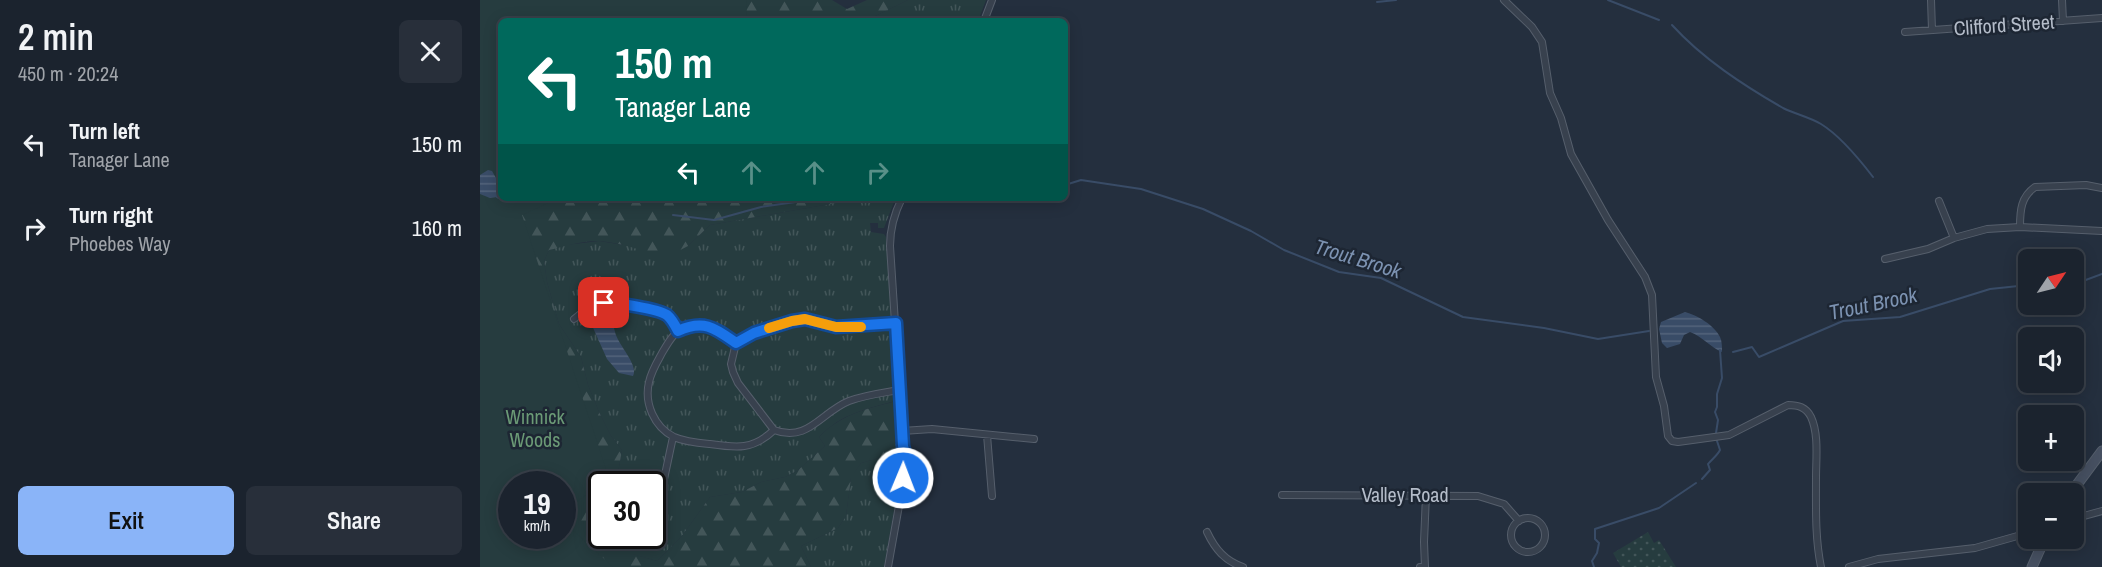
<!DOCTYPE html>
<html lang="en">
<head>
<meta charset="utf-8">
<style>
  body { margin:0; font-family:"Archivo Narrow",sans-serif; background:#282f3a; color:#f1f3f6; height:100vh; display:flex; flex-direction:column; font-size:22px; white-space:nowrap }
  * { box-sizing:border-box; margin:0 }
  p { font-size:20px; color:#a0a4aa }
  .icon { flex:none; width:33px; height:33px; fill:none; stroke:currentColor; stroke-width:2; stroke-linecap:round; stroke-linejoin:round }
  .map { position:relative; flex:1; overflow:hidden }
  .details { display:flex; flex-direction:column; background:#1b232e; width:480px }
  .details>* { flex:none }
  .banner { position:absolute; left:18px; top:18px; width:570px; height:183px; border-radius:9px; box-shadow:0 3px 15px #0003,0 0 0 2px #39404a; background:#00695c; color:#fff; overflow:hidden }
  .needle { width:39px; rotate:55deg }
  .controls { position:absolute; left:1538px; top:249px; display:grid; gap:12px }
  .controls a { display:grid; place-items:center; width:66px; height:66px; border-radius:9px; background:#1b232e; box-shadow:0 3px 15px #0003,0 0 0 2px #39404a; font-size:30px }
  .speed { position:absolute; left:18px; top:471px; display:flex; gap:12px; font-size:30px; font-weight:700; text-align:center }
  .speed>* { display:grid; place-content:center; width:78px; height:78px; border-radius:50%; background:#1b232e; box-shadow:0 3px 15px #0003,0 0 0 2px #39404a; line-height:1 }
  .speed small { font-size:15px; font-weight:400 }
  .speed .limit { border:3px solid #111; border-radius:9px; background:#fff; color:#111 }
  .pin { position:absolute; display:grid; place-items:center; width:51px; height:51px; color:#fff; margin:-26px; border-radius:12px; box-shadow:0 3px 9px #0006 }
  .me { position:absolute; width:66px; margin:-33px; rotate:1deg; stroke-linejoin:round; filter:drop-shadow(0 0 4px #0008) }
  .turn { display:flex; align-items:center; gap:21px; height:126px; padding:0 18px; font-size:27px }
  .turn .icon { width:78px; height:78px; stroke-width:2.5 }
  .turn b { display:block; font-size:42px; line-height:51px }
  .lanes { display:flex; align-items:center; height:57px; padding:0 18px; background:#0003; justify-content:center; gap:30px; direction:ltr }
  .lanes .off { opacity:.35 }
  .round { display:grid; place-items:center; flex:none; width:63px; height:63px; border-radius:9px; background:#282f3a }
  .headline { display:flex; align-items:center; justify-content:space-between; height:102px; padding:0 18px }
  h1 { font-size:36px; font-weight:600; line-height:45px }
  .button { display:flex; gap:12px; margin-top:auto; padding:12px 18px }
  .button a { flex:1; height:69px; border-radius:9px; background:#8ab4f8; color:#111; font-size:24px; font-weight:600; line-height:69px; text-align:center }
  .button a+a { background:#282f3a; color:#f1f3f6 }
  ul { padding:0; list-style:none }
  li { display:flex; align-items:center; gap:18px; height:84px; padding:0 18px }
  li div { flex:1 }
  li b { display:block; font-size:22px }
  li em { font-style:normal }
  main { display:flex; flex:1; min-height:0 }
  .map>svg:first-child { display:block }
</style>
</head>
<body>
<main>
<section class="details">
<div class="headline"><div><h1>2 min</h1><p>450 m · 20:24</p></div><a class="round"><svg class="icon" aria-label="close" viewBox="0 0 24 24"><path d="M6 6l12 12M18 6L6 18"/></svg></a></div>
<ul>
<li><svg class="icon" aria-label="left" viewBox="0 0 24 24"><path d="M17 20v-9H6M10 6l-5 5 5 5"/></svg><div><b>Turn left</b><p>Tanager Lane</p></div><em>150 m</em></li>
<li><svg class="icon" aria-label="right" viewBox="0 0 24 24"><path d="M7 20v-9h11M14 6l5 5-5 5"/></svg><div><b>Turn right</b><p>Phoebes Way</p></div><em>160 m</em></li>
</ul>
<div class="button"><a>Exit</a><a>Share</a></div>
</section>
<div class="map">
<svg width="1622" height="567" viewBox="0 0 1622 567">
  <defs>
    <pattern id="grass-tufts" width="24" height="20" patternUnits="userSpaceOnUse" patternTransform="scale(1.5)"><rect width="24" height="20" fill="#263c3f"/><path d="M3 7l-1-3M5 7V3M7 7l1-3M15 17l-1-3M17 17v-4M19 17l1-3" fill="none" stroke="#435659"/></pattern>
    <pattern id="forest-firs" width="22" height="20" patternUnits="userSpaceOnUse" patternTransform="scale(1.5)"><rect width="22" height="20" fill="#263c3f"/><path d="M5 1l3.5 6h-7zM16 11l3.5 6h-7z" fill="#435659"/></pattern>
    <pattern id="garden-dots" width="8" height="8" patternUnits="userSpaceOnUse" patternTransform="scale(1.5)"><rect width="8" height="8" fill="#263c3f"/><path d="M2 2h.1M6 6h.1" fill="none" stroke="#435659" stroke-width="1.8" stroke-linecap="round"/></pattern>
    <pattern id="water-rules" width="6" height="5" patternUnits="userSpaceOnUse" patternTransform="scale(1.5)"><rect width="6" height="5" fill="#394c67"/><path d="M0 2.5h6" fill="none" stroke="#53647b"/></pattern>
  </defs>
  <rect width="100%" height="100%" fill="#242f3e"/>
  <path fill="url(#grass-tufts)" d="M428 0H506L498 21H385Z
    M384 198 414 202 404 228H398V223H390L391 232 404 234 406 237 418 400C387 409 362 413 339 437L345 446 317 471 305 477 281 482 262 492 230 497 202 536 177 561 152 554 147 536H172V484H136L142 450 131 436 119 412 108 385 101 357 79 324 67 282 64 261 69 250 86 245 119 241 144 245 208 246 230 225Z
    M403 457 423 459 404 567H331L321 546 358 528 366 516 371 477 381 463Z"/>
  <path fill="url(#forest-firs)" fill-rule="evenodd" d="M232 0H352L367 9 387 0H428L385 21H205Z
    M0 66 21 198H384L230 225 208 246 185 258C164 251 142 243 120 241 104 240 85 246 69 250L64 261 67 282 79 324 101 357 108 385 119 412 131 436 142 450 136 484H122V536H147L153 554 177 561 202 536 230 497 262 492 281 482 305 477 317 471 345 446 339 437C364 412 388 409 420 400L423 459 403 457 381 463 371 478 366 516 358 528 321 546 331 567H0ZM32 484H82V536H32Z"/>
  <path fill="#263c3f" d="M0 0H267L266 21H21V198H79L42 215 129 478 83 512 82 484H32V536H82L83 521 133 567H0Z"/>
  <path fill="url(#garden-dots)" d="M1168 532 1174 543 1179 540 1196 567H1141L1133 553Z"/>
  <path fill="url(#water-rules)" d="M8 170 12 171 16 178 21 192 17 197 10 198 0 194V175Z
    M132 312C133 319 133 326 135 332 138 345 159 365 153 376L139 373 127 359 110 321V317L116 314Z
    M1205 312C1217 315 1234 325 1240 337 1242 341 1242 347 1242 352 1230 347 1223 337 1210 332L1204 335 1200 344 1187 348 1182 343 1179 329 1181 322Z"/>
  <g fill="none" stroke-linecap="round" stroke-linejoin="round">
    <path stroke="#394c67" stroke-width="2" d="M1128 0 1179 20
      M897 2 916 0
      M1192 25C1223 59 1263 85 1303 108 1315 114 1329 117 1341 124 1359 135 1380 160 1393 177
      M585 185 601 180 661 189 723 209 771 231 804 250 859 272 901 278 983 317 1064 328 1118 339 1169 331
      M17 197 23 200 27 198
      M55 198H57
      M193 215 234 220 281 207 344 198
      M1593 282 1603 281 1622 274
      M1253 352 1272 347 1279 357 1363 321 1420 317 1510 289 1548 285
      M1236 433 1238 420 1235 412 1237 407V394L1242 378 1240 350
      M1222 479 1230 470 1228 464C1231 460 1237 456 1240 450L1237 441
      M1114 567 1112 561 1117 553 1119 543 1115 539V529L1179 508 1216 483"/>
    <defs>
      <path id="street" d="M1024 0 1052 27 1062 42 1070 93 1081 118 1091 154 1128 220 1165 277 1172 295 1176 377 1184 406 1188 436 1192 441 1198 442 1249 435 1308 405C1318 405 1326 407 1331 417 1339 434 1336 459 1336 478 1336 507 1335 538 1341 567
        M1451 0 1452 30
        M1582 0 1583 21
        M504 21 512 0
        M1425 32 1622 18
        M1459 201 1474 238
        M1540 227C1540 210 1541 197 1555 187L1606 185 1622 188
        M1405 259 1448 249 1474 238 1507 229 1540 227 1622 231
        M94 319 109 307 132 302 185 314 195 324 198 331
        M416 323 356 327 325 319 312 320 274 333 256 343 251 364 253 372 258 383 294 430C328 443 341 412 369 401 385 395 402 393 419 390
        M256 343C242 333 229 321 211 325 196 328 189 341 182 353 177 362 171 372 169 382 164 403 174 427 194 437 205 442 218 443 230 444 257 448 273 450 294 430
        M422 431 452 429 554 439
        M507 435 512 496
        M802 495 998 496 1024 504 1039 521
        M172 504 183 484 193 437
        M1031 535a17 17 0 1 1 34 0a17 17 0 1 1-34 0Z
        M1593 519 1622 511
        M727 532C735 549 745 561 763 567
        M408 567 427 461 423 446 410 246C410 228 414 214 422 198
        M940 567H945L944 542 946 495
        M1369 567 1398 559 1495 548 1548 533"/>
      <path id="secondary" d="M1590 494 1622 451
        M1552 567 1565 538"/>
    </defs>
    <use href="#street" stroke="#565f6c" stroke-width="8"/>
    <use href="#secondary" stroke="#565f6c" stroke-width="11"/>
    <use href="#street" stroke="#38414e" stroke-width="6"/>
    <use href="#secondary" stroke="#465061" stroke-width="9"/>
  </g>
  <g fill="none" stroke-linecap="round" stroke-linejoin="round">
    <defs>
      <path id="route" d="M124 303C135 302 178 309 187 315 192 319 195 325 198 331 224 319 235 328 256 343L274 333 312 321 325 319 356 327 416 323 423 446 427 460 423 478"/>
    </defs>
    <use href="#route" stroke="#114b97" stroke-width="15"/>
    <use href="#route" stroke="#1a73e8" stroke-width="10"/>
    <path stroke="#f59e0b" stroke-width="10" d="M289 328 312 321 325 319 356 327H381"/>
  </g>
  <g text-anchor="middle" stroke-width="5" stroke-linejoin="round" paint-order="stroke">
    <g font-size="20" fill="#b4bcc9" stroke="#1d2633">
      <text transform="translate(1524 25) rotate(-4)" y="7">Clifford Street</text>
      <text x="925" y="502">Valley Road</text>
    </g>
    <g font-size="20" fill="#6b9a76" stroke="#1d2633">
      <text x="55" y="424">Winnick<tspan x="55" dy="23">Woods</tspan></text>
    </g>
    <g font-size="21" font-style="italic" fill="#7c92b1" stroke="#1d2633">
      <text transform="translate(878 259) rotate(17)" y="7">Trout Brook</text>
      <text transform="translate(1393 304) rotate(-12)" y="7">Trout Brook</text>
    </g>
  </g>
</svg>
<div class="controls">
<a><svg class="needle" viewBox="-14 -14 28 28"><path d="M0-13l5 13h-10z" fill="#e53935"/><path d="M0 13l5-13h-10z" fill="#a0a4aa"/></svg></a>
<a><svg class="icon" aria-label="sound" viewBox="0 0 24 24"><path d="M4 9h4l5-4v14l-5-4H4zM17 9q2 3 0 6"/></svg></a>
<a>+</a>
<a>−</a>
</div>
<div class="speed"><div>19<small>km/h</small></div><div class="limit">30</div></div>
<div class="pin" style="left:124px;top:303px;background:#d93025"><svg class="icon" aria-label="arrive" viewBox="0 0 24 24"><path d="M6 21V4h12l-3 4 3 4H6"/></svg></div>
<svg class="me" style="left:423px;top:478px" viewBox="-20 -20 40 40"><circle r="17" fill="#1a73e8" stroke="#fff" stroke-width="3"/><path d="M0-11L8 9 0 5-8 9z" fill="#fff"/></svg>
<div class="banner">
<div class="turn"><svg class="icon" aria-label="left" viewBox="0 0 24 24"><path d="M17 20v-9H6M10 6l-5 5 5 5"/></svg><div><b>150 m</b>Tanager Lane</div></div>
<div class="lanes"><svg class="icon" aria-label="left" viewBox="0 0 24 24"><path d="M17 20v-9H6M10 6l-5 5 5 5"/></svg><svg class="icon off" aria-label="ahead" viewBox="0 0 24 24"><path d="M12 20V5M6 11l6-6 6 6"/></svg><svg class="icon off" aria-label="ahead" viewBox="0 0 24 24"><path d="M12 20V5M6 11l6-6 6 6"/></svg><svg class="icon off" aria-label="right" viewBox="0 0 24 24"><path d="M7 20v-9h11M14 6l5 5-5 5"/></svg></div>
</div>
</div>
</main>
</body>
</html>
